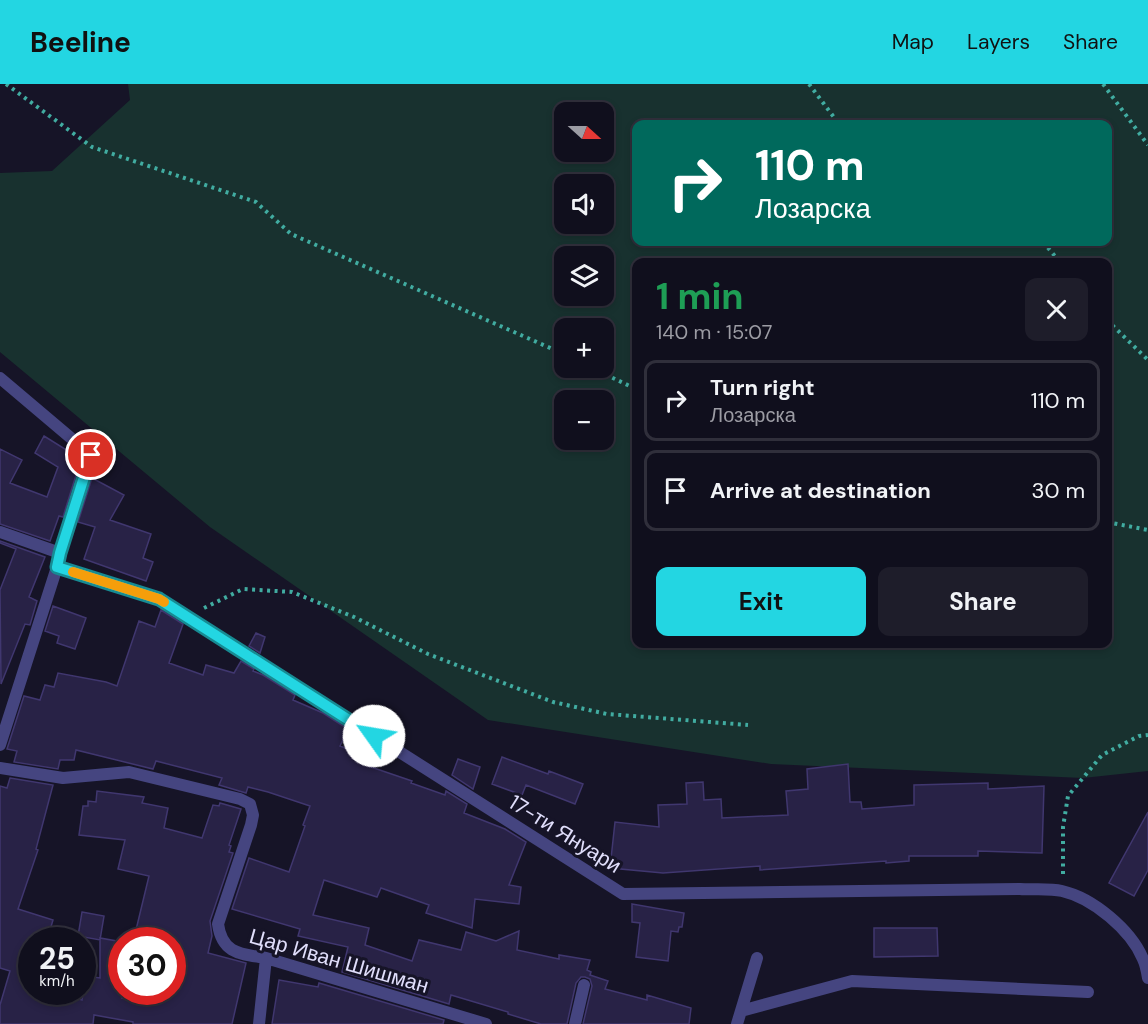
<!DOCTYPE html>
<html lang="en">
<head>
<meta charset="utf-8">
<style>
  body { margin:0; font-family:"DM Sans",sans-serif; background:#1e1d2a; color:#f1f3f6; height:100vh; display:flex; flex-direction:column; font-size:22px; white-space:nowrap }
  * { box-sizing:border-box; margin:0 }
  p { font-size:20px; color:#9c9ca4 }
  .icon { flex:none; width:33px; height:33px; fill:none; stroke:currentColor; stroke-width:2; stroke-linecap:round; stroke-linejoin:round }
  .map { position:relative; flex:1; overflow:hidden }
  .sheet { position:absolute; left:632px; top:174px; width:480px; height:390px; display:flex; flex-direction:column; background:#100f1d; border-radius:12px; box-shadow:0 3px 9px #0003,0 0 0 2px #302f3b }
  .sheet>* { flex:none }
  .banner { position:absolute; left:632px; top:36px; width:480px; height:126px; border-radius:12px; box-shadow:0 3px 9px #0003,0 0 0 2px #302f3b; background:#00695c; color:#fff; overflow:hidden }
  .needle { width:39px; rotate:111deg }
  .controls { position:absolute; left:554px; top:18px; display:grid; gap:12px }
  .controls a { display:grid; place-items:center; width:60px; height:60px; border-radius:12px; background:#100f1d; box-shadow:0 3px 9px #0003,0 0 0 2px #302f3b; font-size:30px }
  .speed { position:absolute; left:18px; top:843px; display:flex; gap:12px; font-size:30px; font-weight:700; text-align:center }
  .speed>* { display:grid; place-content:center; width:78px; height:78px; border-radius:50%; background:#100f1d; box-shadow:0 3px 9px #0003,0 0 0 2px #302f3b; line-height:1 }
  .speed small { font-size:15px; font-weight:400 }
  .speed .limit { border:9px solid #d22; background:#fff; color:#111 }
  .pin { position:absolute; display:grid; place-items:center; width:51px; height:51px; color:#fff; margin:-26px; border:3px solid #fff; border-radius:50%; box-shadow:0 2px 6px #0007 }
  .me { position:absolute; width:66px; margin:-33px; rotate:302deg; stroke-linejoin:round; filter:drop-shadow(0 0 4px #0008) }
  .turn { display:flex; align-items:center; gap:21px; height:126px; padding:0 24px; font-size:27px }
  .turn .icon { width:78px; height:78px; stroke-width:2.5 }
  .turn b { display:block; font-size:42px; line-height:51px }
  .round { display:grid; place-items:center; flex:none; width:63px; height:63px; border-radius:12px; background:#1e1d2a }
  .summary { display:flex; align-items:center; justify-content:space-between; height:102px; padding:0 24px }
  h1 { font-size:36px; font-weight:700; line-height:45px; color:#1e9e55 }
  .primary-button { display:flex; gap:12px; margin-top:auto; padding:12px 24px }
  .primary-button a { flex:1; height:69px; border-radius:12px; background:#23d6e2; color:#111; font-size:24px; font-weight:700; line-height:69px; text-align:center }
  .primary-button a+a { background:#1e1d2a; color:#f1f3f6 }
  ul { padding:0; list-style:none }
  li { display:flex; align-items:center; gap:18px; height:81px; margin:0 12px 9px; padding:0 12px; border:3px solid #302f3b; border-radius:12px }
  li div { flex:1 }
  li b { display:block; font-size:22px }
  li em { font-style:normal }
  header { display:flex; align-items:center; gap:36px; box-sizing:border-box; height:84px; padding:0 30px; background:#23d6e2; color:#111 }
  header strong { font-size:28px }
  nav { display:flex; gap:33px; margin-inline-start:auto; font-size:21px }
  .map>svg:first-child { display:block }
</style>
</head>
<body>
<header>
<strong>Beeline</strong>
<nav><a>Map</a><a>Layers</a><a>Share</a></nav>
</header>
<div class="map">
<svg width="1148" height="940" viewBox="0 0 1148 940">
  <rect width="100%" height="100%" fill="#161427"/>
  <path fill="#18312f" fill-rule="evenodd" d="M128 0H1148V687L1083 694 771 680 488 636 210 443 0 268V89L52 87 130 16ZM564 28H603V68H564ZM636 40H1107V158H636ZM564 100H603V140H564ZM564 172H603V212H564ZM636 178H1107V560H636ZM564 244H603V284H564ZM564 316H603V356H564Z"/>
  <path fill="#282246" stroke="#40376f" stroke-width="1.5" d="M44 352 81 375 63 433 59 432 50 457 0 440V365L22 376 10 399 47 413 58 383 35 369Z
    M92 394 124 411 110 436 151 450 143 474 153 478 146 497 84 475 95 443 78 438Z
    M0 457 45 473 29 513 37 517 30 541 25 540 1 600 0 506 16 465 0 459Z
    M53 522 86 534 75 565 57 559 59 552 45 547Z
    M161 526 183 540 169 579 203 591 206 581 234 589 241 577 254 585 253 587 263 591 295 611 293 616 323 629 348 645 340 662 371 674 368 682 412 697 411 699 445 711 446 707 467 720 464 729 505 745 526 758 509 801 521 803 519 820 475 815 472 844 426 829 429 821 381 804 377 813 324 796 313 831 369 844 365 861 412 877 419 856 461 866 466 848 496 857 519 847 517 866 559 875V871L590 876 587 886 591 888 590 891 608 897 605 905 647 916V911L691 924 689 940H583L592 902 590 895 585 893H581L576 899 567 940H541L508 930V928L451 911 449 920 342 888 348 863 298 852 300 845 232 825 249 774 289 788 305 742 303 741 310 722 268 708 248 703 246 709 219 701 222 694 156 677 153 685 76 666 74 676H60L58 685 14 678 17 667 7 665 24 612 40 616 45 601 54 603 58 589 106 598 117 602 139 537 155 543Z
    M256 549 265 553 260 569 249 562Z
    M502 673 548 690 549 687 583 700 575 720 526 701 522 711 492 700Z
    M458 675 480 683 473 705 452 691Z
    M848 680 850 718H861L862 725 914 721V701L988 699V705L1044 702 1042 769 978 767V772H909V777L886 779V777L760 786V782L663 789 610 784 615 738 659 743 658 721 687 720 686 699 703 698 704 716 721 715 722 734 788 731 786 707 808 705 807 685Z
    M10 694 53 701 36 765 38 766 18 825 53 836 47 856 32 851V908H56L82 916 86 892 100 894V854L122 858V914L156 920 157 909 172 911V856H164L135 850 149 792 118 785 125 756 79 751 83 722H88V717L96 718 97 707 144 713 142 719 168 724 164 744 202 754 213 721 219 722 220 719 241 725 229 761 231 762 229 768 233 769 210 837 212 852 208 869 246 879 232 940H133V938L94 931 93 940H0V921L10 887 0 884V702L7 704Z
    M1148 728V786L1134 812 1109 799Z
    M632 820 684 829 682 843H679L678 848 671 847 668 877 636 873 640 839 632 838Z
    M82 828 104 832 100 856 78 852Z
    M874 844H937L938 872 874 873Z
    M279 896 318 903 319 899 444 936 443 940H272Z"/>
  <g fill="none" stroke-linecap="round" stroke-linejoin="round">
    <path stroke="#41aca1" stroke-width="4" stroke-dasharray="3 4.5" stroke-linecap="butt" d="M6 0 92 63 256 118 291 150 564 270
      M809 0 839 40
      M1103 0 1148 61
      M1043 158 1060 178
      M1107 236 1148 276
      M592 284 636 305
      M1107 438 1148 446
      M204 524 243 505 292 508 354 533 428 570 553 618 607 630 748 641
      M1063 790V743L1068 712 1102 671 1139 652 1148 651"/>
    <path stroke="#454580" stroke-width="12" d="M741 927 852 897 1088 908
      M575 940 584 901
      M737 940 757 874"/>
    <path stroke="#454580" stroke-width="12" d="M0 294 91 371 60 469 57 483 0 661
      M0 448 60 469
      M57 483 159 515 623 810 1020 805C1033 806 1049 804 1062 807 1093 814 1131 846 1143 875 1146 881 1147 888 1148 894
      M0 684 63 694 129 688 240 715 250 720 253 731 251 741 218 840C222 870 241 870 266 874L486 940
      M259 940 266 874"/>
  </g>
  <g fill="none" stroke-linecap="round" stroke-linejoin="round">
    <defs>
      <path id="route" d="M91 371 60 469 57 483 159 515 374 652"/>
    </defs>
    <use href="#route" stroke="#178b93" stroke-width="15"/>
    <use href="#route" stroke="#23d6e2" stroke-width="10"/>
    <path stroke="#f59e0b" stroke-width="10" d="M73 488 159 515 164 518"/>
  </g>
  <g text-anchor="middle" stroke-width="6" stroke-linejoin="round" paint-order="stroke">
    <g font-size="21" fill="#e0defb" stroke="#161427">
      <text transform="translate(565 750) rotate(32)" y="7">17-ти Януари</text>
      <text transform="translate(339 877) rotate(16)" y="7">Цар Иван Шишман</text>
    </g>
  </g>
</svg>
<div class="controls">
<a><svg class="needle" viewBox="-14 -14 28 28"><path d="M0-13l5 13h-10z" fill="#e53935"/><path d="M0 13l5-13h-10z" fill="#9c9ca4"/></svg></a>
<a><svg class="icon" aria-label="sound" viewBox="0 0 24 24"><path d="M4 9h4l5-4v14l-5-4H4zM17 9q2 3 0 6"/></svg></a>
<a><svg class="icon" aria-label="layers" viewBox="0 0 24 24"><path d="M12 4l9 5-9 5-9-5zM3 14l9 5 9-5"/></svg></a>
<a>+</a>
<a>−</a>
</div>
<div class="speed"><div>25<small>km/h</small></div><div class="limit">30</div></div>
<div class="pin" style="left:91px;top:371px;background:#d93025"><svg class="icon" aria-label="arrive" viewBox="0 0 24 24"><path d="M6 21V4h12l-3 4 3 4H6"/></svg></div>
<svg class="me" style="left:374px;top:652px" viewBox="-20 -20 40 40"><circle r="19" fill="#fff"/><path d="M0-13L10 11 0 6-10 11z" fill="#23d6e2"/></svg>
<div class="banner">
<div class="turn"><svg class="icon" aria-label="right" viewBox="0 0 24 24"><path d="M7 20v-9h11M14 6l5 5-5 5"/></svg><div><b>110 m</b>Лозарска</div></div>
</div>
<section class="sheet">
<div class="summary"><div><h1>1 min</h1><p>140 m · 15:07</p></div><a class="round"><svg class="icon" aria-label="close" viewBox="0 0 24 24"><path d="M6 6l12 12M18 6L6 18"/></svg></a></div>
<ul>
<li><svg class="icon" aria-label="right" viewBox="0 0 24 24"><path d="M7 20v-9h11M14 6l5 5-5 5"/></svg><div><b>Turn right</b><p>Лозарска</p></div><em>110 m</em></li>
<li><svg class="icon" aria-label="arrive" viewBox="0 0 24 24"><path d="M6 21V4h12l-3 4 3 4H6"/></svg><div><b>Arrive at destination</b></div><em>30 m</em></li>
</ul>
<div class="primary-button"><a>Exit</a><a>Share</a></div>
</section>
</div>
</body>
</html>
